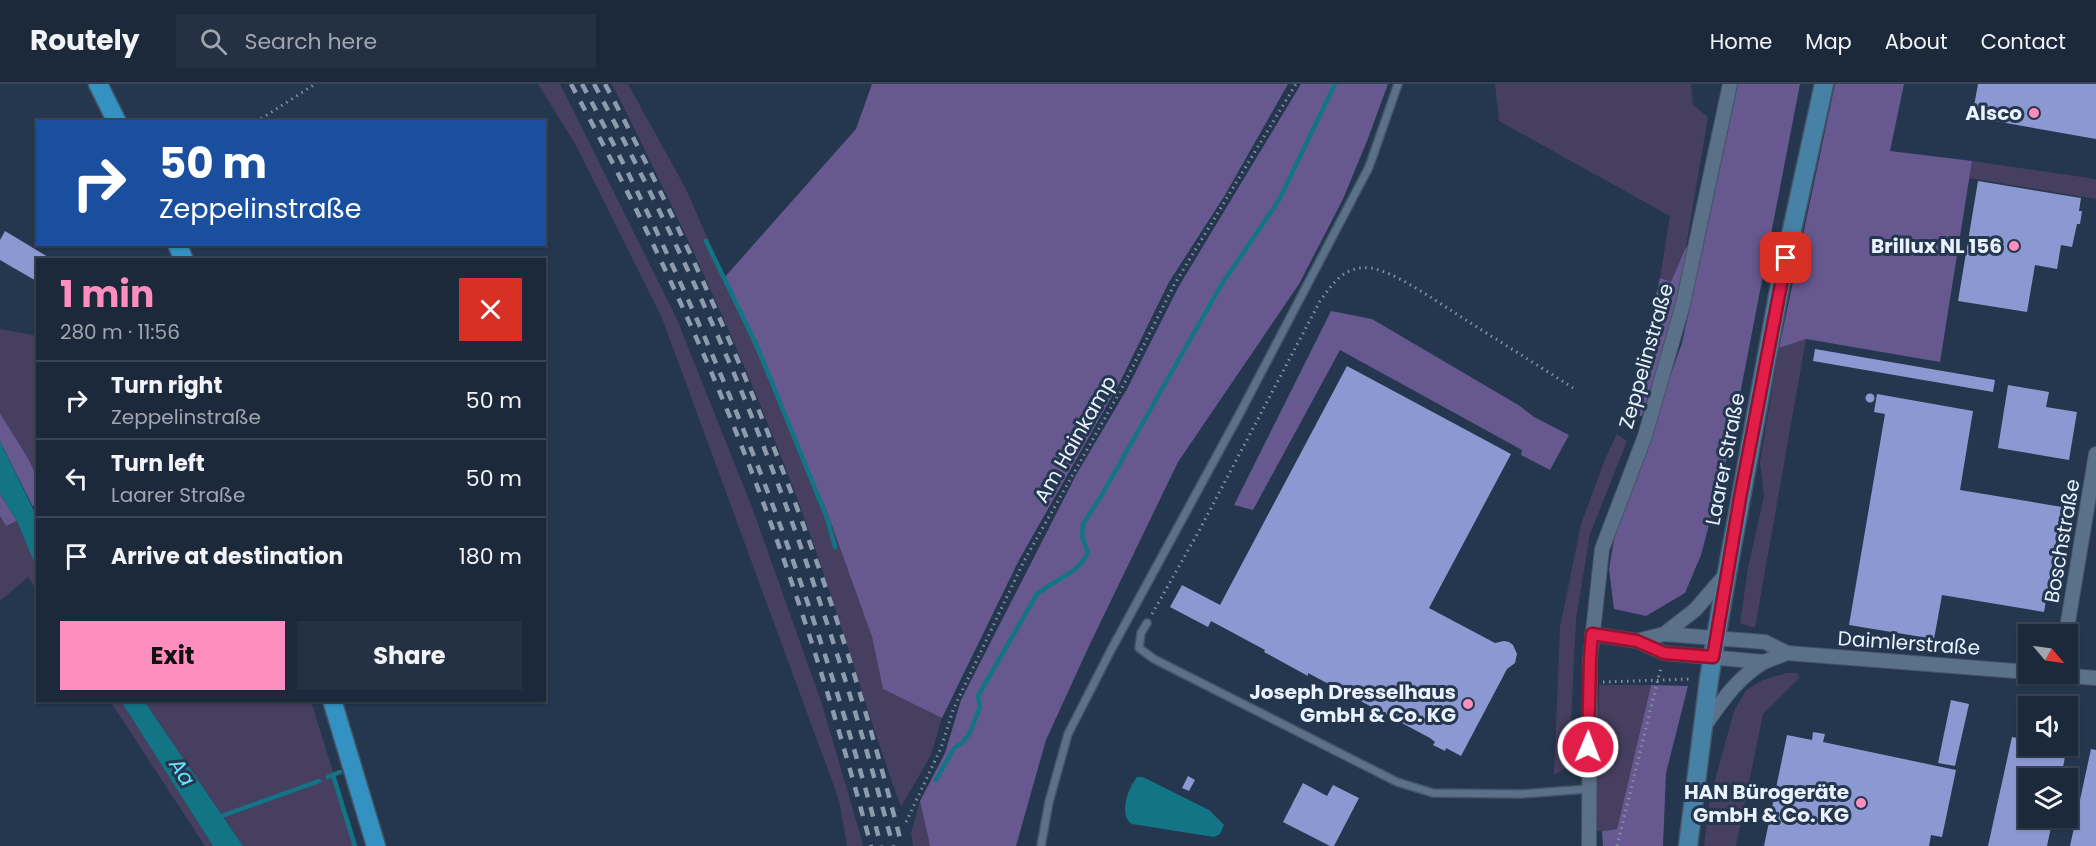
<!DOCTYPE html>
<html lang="en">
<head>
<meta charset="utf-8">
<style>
  body { margin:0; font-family:Poppins,sans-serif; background:#243142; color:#f1f3f6; height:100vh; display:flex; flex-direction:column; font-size:22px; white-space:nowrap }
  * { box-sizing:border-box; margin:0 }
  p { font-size:20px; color:#a0a6af }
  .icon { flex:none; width:33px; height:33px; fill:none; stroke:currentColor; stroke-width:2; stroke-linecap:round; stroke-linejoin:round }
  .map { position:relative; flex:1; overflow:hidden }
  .details { position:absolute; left:36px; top:174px; width:510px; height:444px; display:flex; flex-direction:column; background:#1b293a; border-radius:0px; box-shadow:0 2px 4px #0004,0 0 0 2px #394554 }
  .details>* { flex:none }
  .guide { position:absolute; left:36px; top:36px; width:510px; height:126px; border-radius:0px; box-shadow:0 2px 4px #0004,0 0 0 2px #394554; background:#1a4fa0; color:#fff; overflow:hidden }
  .needle { width:39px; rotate:119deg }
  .fabs { position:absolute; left:2018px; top:540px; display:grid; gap:12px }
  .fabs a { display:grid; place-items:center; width:60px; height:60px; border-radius:0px; background:#1b293a; box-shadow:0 2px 4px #0004,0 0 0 2px #394554; font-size:30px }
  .pin { position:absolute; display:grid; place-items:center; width:51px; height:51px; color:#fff; margin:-26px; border-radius:12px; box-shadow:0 3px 9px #0006 }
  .me { position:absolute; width:66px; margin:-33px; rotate:1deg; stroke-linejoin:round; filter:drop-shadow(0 0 4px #0008) }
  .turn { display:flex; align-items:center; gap:21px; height:126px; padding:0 24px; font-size:27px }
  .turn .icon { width:78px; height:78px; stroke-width:2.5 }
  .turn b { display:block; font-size:42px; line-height:51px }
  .round { display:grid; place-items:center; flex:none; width:63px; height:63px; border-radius:0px; background:#243142 }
  .headline { display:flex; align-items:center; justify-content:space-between; height:102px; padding:0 24px }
  h1 { font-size:36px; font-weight:700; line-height:45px; color:#fe8ebd }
  .primary-button { display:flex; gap:12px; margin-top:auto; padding:12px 24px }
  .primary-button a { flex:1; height:69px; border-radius:0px; background:#fe8ebd; color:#111; font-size:24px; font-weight:700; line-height:69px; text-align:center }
  .primary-button a+a { background:#243142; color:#f1f3f6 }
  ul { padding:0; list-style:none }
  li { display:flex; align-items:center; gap:18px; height:78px; padding:0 24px; border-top:2px solid #394554 }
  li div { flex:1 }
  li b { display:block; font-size:22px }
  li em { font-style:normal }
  header { display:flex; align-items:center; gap:36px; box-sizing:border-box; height:84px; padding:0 30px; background:#1b293a; border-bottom:2px solid #394554 }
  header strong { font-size:28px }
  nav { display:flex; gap:33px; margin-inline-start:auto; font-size:21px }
  .search { width:420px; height:54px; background:#243142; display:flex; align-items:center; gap:15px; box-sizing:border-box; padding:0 21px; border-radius:0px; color:#a0a6af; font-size:22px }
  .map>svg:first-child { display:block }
</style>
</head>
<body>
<header>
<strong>Routely</strong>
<div class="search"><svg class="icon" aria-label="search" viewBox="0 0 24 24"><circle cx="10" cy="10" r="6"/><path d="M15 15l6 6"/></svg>Search here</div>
<nav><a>Home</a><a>Map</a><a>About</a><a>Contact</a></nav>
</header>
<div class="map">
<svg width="2096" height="762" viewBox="0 0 2096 762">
  <rect width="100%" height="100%" fill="#24374e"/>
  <path fill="#463f5f" d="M538 0H560L676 233 753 426 822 620 863 760 862 762H847L839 716 662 234 577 63Z
    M612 0H628L686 105 826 425 872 553 883 605 942 634 931 671 901 723C862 616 833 507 792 401 740 264 678 131 612 0Z
    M1495 0H1691L1693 21 1708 33 1686 163 1671 199 1660 194 1670 132 1499 37Z
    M1972 77 2096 95V115L1969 94Z
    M0 245 33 251 38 255 37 393 29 376 0 329Z
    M1806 255 1755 544 1740 539 1748 484 1764 412 1760 378 1779 264Z
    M1617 350 1627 357 1590 450 1576 535 1569 682 1554 691 1560 543 1581 440 1605 375Z
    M0 432 6 442 17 437 38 485 37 507 28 493 0 517Z
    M1787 589H1797L1800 593 1763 630 1736 762H1704L1710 714 1734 627 1746 606 1763 596Z
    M1599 601H1651L1617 745 1596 747Z
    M110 617H121L213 762H205Z
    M144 617H311L356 762H243Z
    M920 717 930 762H913L911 749Z"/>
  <path fill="#675990" d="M872 0H1288L1225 111 1169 198 1119 300 1019 476 942 634 883 605 872 553 826 425 724 194 856 45Z
    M1301 0H1388L1367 57 1343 115 1299 200 1178 378 1089 562 1046 656 1016 762H930L920 717 945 669 961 616 1076 391 1127 305 1179 202Z
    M1738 0H1800L1730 362 1701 471 1685 509 1646 532 1614 525 1609 485 1616 444 1682 259Z
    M1835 0H1904L1890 67 1972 77 1940 278 1806 255 1779 264Z
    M1686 163 1690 165 1679 211 1642 332 1627 330 1631 321 1660 194 1671 198Z
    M1331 227 1372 235 1520 322 1534 333 1569 351 1550 386 1521 371 1522 366 1340 266 1253 426 1234 421Z
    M0 329 29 376 37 393V418L33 423 0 357Z
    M0 410 17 437 6 442 0 432Z
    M1651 601 1688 602 1666 689 1663 762H1603L1602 747 1617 745Z"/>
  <path fill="#137486" d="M0 357 37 433V485L17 437 0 410Z
    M121 617H144L243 762H213Z
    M1137 693H1143L1209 726 1224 741 1220 750 1214 753 1132 740C1118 731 1128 704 1137 693Z"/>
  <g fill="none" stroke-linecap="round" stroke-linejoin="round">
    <path stroke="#137486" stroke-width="4.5" d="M706 157 757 262 827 434 835 463
      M333 691 355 762
      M328 693 340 688
      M936 696 954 664 963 658 970 648 980 623 978 612 1037 510C1054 496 1079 489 1088 469L1082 452 1083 440 1100 414 1220 203 1279 116 1335 0
      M219 733 319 697"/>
  </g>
  <path fill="#8b98d1" d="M1978 0H2096V55L1972 33Z
    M1978 97 2081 114 2079 127H2082L2080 140H2077L2072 163 2061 161 2057 185 2035 181 2027 228 1958 217Z
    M5 147 53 176H38V198L0 176V156Z
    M1815 265 1995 296 1993 308 1813 277Z
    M1347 282 1511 370 1429 524 1495 559 1504 557 1509 558 1513 561 1517 570 1515 579 1507 585 1461 672 1446 664 1445 667 1433 661 1435 658 1430 654 1308 589V592L1264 568 1265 566 1211 537 1208 543 1170 523 1182 501 1220 521Z
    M2008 301 2049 308 2046 323 2077 328 2069 376 1998 364Z
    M1865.5 314a4.5 4.5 0 1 1 9 0a4.5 4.5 0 1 1-9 0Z
    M1877 310 1973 327 1960 406 2062 423 2044 528 1942 511 1934 555 1849 541 1885 330 1874 328Z
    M1951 616 1969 620 1955 682 1938 679Z
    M1813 648 1825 650 1823 658 1956 686 1942 753 1931 751 1929 762H1764L1787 651 1812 656Z
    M2012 653 2028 656V662H2067L2061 694H2028V734H2053L2047 762H1988Z
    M2091 665 2096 666V762H2070Z
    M1188 692 1195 696 1189 707 1182 704Z
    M1303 699 1327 712 1333 701 1359 714 1334 762H1330L1283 738Z"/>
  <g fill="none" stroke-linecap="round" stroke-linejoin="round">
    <defs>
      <path id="service" d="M1147 539 1141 549 1139 564 1154 575 1397 698 1433 709 1522 710 1588 705
        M1041 762 1049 718 1068 650 1111 566 1240 329 1369 83 1398 0"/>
      <path id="minor" d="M1592 550 1637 557 1664 569 1764 578 1787 569
        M1664 550 1695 526 1727 489
        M2066 550 2096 370
        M1637 557 1664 550 1765 558 1787 569 2028 588
        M2047 590 2096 594
        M1705 641C1722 617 1738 593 1764 578
        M1589 762 1590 575 1602 465 1645 352 1683 220 1730 0"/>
      <path id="secondary" d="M1688 762 1709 595 1727 489 1781 196 1824 0"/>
      <path id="primary" d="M98 0 117 38
        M177 160 184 176
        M332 616 376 762"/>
    </defs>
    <use href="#service" stroke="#455568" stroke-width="10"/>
    <use href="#minor" stroke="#455568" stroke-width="16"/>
    <use href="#secondary" stroke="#455568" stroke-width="21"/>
    <use href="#primary" stroke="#455568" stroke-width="21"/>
    <path stroke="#8391a3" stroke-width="3" stroke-dasharray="1.5 4.5" stroke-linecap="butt" d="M256 38 315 0
      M1152 530 1199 447 1320 217C1333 199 1345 181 1371 184 1395 188 1431 214 1452 227 1492 253 1533 278 1573 304
      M1603 598 1692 595
      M906 738 941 664 953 626 1024 477 1123 302 1174 201 1296 0
      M1617 762 1661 583"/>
    <use href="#service" stroke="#5b7089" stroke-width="7"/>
    <use href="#minor" stroke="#5b7089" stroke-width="14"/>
    <use href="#secondary" stroke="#4781a5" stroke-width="18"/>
    <use href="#primary" stroke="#3392c1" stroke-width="18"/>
    <path stroke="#8e9bad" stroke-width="4.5" stroke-dasharray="10 10" stroke-linecap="butt" d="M571 0C612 76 651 153 686 231 764 402 823 581 871 762
      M582 0C712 243 811 496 881 762
      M594 0C659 121 719 246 768 374 817 501 858 630 893 762
      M605 0C694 166 770 340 831 519 858 598 881 680 902 762"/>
  </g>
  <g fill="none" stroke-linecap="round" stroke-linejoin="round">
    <defs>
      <path id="route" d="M1588 663 1590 575 1592 550 1637 557 1664 569 1713 573 1740 414 1786 174"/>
    </defs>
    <use href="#route" stroke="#92132f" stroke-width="15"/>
    <use href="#route" stroke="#e11d48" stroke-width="10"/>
  </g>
  <g fill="#fe8ebd" stroke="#24374e" stroke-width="2">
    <circle cx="2034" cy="29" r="6"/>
    <circle cx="2014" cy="162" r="6"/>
    <circle cx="1468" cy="620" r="6"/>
    <circle cx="1861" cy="719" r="6"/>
  </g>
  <g text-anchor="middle" stroke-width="6" stroke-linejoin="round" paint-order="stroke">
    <g font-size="20" font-weight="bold" fill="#e9f2fe" stroke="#24374e" text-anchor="end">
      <text x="2022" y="36">Alsco</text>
      <text x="2002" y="169">Brillux NL 156</text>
      <text x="1456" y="615">Joseph Dresselhaus<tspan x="1456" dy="23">GmbH &amp; Co. KG</tspan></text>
      <text x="1849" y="715">HAN Bürogeräte<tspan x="1849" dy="23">GmbH &amp; Co. KG</tspan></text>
    </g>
    <g font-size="20" fill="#e9f2fe" stroke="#24374e">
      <text transform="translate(1646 272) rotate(-74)" y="7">Zeppelinstraße</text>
      <text transform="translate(1075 355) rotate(-60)" y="7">Am Hainkamp</text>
      <text transform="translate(1725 375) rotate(-79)" y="7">Laarer Straße</text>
      <text transform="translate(2062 457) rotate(-80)" y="7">Boschstraße</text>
      <text transform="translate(1909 559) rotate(4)" y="7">Daimlerstraße</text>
    </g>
    <g font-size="21" font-style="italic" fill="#68e4ff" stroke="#24374e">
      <text transform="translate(182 688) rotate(57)" y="7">Aa</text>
    </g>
  </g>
</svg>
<div class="fabs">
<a><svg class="needle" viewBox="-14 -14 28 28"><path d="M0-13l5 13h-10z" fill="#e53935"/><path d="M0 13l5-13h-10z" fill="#a0a6af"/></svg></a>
<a><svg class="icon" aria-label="sound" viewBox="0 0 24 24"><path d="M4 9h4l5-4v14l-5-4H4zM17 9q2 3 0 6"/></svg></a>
<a><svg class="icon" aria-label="layers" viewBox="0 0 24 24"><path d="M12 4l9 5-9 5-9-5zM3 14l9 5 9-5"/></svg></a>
</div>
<div class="pin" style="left:1786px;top:174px;background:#d93025"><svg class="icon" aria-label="arrive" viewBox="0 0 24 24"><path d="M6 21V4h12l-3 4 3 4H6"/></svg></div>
<svg class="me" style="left:1588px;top:663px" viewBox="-20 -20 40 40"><circle r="17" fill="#e11d48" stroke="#fff" stroke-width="3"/><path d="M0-11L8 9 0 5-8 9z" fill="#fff"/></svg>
<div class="guide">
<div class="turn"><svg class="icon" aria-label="right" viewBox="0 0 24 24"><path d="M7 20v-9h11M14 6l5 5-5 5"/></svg><div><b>50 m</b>Zeppelinstraße</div></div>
</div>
<section class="details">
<div class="headline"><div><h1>1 min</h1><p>280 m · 11:56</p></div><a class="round" style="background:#d93025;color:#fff"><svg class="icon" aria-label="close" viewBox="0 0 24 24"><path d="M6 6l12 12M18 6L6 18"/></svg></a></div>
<ul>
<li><svg class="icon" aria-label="right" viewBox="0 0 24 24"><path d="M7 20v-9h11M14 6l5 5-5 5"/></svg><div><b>Turn right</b><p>Zeppelinstraße</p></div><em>50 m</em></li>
<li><svg class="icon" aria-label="left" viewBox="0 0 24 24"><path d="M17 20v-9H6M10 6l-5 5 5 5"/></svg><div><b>Turn left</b><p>Laarer Straße</p></div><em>50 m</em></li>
<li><svg class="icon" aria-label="arrive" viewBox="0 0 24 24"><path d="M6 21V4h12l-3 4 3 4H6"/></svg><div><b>Arrive at destination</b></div><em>180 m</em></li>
</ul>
<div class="primary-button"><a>Exit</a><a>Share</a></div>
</section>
</div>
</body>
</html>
